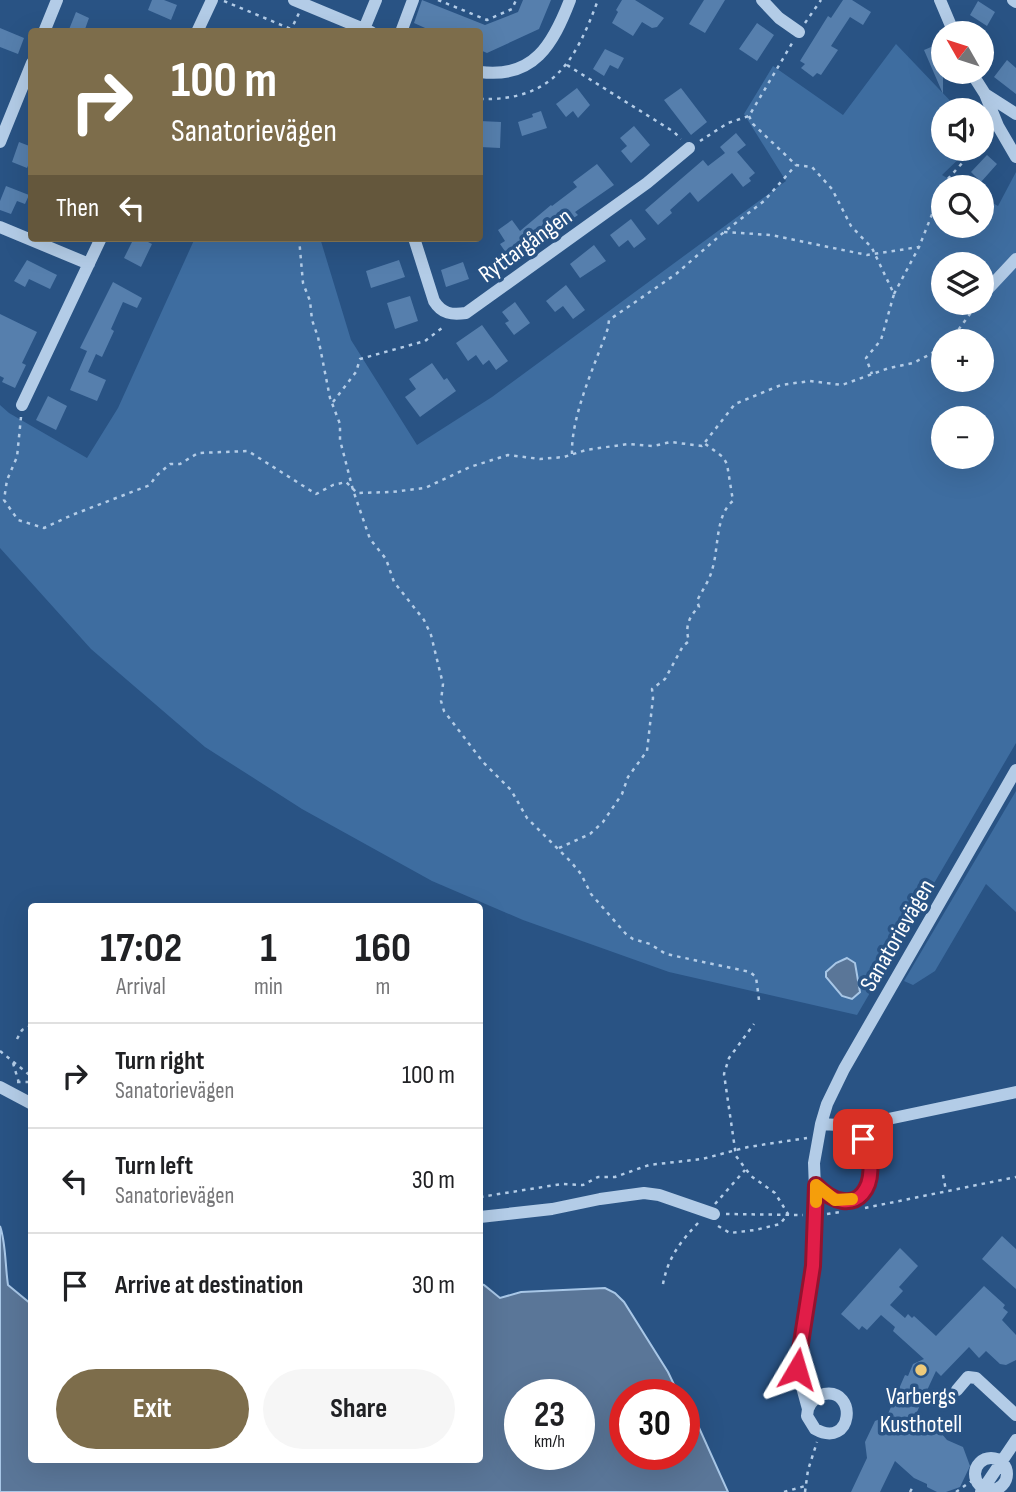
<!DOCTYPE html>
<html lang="en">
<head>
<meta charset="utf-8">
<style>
  body { margin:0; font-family:"Sofia Sans Condensed",sans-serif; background:#f6f6f6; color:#202124; height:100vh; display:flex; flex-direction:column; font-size:26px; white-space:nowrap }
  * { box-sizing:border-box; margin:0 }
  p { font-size:23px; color:#757577 }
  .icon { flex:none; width:38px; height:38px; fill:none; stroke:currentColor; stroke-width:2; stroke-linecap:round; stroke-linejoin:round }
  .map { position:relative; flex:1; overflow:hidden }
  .side { position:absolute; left:28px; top:903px; width:455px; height:560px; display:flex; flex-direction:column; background:#fff; border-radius:7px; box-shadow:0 7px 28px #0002 }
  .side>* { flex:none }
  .guide { position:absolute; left:28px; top:28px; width:455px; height:214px; border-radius:7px; box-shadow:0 7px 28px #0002; background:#7d6d4b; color:#fff; overflow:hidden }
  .needle { width:46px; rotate:309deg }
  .tools { position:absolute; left:931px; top:21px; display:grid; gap:14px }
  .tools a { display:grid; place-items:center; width:63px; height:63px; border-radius:50%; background:#fff; box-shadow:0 7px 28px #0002; font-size:35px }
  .speed { position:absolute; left:504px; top:1379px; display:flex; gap:14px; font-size:35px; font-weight:700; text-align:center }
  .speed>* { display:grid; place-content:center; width:91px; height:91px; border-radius:50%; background:#fff; box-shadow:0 7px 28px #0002; line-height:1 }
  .speed small { font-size:18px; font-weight:400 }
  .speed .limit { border:10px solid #d22; background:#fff; color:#111 }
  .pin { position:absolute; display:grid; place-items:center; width:60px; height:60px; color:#fff; margin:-30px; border-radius:14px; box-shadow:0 4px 10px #0006 }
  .me { position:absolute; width:77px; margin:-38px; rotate:7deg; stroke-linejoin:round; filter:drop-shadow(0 0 5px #0008) }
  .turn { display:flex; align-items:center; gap:24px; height:147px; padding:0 28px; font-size:32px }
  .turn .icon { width:91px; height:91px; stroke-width:2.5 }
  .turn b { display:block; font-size:49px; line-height:60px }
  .then { display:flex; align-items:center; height:66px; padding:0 28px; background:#0003; gap:14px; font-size:26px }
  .eta { display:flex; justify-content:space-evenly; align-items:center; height:119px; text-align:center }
  .eta b { font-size:42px; font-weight:700; line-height:49px }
  .cta { display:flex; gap:14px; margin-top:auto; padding:14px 28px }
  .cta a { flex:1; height:80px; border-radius:42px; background:#7d6d4b; color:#fff; font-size:28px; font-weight:700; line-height:80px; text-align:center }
  .cta a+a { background:#f6f6f6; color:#202124 }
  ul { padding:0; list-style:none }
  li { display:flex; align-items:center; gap:21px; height:105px; padding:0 28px; border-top:2px solid #e0e0e0 }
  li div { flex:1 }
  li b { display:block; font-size:26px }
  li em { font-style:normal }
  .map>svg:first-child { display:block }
</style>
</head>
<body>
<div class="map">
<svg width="1016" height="1492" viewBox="0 0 1016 1492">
  <rect width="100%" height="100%" fill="#295384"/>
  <path fill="#3e6da0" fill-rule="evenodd" d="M896 44 959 110H943V149H969L942 175 963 187H943V226H982V197L998 206 1016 172V743L857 1015 669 972 523 920 432 881 302 809 205 747 91 649 0 548V405L9 413 87 458 118 408 195 238H320L351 340 417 445 492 397 786 181 744 114 773 66 843 115ZM943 264H982V303H943ZM943 341H982V380H943ZM943 418H982V457H943Z
    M1016 791V912L986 884 935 971 913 985 904 981Z"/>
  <path fill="#5a7698" stroke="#a8c7e7" stroke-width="2" fill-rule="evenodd" d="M847 958 855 963 860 992 852 999 842 996 826 977V972L836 963Z
    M0 1226C6 1243 5 1265 8 1285L31 1304 32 1460H480V1284L484 1285 500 1298 521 1292 605 1288 615 1293 624 1302 668 1372 679 1395H625V1454H684V1403L696 1421 728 1492H0ZM520 1395H579V1454H520Z"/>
  <path fill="#567fad" d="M152 0H164L177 5 171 20 148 10Z
    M422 0 485 25 518 12 523 0H551L539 29 487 53 480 50V32H434L414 23Z
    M622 0H635L664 18 657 27 652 28 642 22 633 36 612 23 618 12 616 10Z
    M704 0H725L705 33 689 24Z
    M843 0H852L871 12 863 25 850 17 831 46 838 50 821 75 817 73 813 77 801 68 805 64 800 61 828 16 831 18Z
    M978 1 995 12 987 26 970 15Z
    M76 12 89 18 84 32H68Z
    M757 23 774 35 757 61 739 49Z
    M0 28 24 38 18 54 0 47Z
    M943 42V94L924 50Z
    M605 49 624 58 618 69 610 65 604 76 593 69Z
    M1007 60 1016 68V94L994 77Z
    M577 88 590 105 578 118 573 111 566 117 556 104Z
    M681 88 707 122 691 135 664 100Z
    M541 111 547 128 522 136 518 122 533 117 532 114Z
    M480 121 501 122 500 148 480 147Z
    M634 126 650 145 631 163 621 151 627 146 620 138Z
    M736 133 746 145 737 152 755 173 749 178 751 181 743 187 732 173 698 202 690 192 670 210 672 213 658 225 645 210 703 160 708 166 725 153 720 147Z
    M19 142 32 147V157L27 168 12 162Z
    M987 155 997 164 981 182 971 172Z
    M597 164 614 185 575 212 578 215 560 227 558 225 554 228 549 222 533 234 537 240 511 260 500 244 505 241 498 230 512 220 520 231 551 205 552 206 577 187 573 182Z
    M6 186 29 195 25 204 17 201 11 214 0 210V201Z
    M631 219 646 239 634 248 628 240 619 247 610 235Z
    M134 238H140L152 244 141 267 124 258Z
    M594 245 606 261 580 278 570 264Z
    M27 260 57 275 50 289 29 279 25 287 14 281Z
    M399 260 405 277 371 288 366 271Z
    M463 262 469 279 446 287 441 270Z
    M113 282 142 298 137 308 123 302 111 329 114 331 102 357 96 354 88 372 106 380 97 401 70 390 87 351 80 348Z
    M566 285 585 310 573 319 563 306 555 312 546 301Z
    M410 296 418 321 395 329 387 303Z
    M515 302 530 323 514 335 505 323 509 321 502 312Z
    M0 314 37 332 22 363 26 365 15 388 2 382 4 378 0 376Z
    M482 325 508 361 496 370 489 360 483 365 476 355 468 361 456 343Z
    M432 363 444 380 447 378 456 391 420 417 405 397 416 389 409 379Z
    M48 396 67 406 56 430 36 420Z
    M1002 1236 1016 1249V1289L982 1259Z
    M900 1248 918 1266 899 1287 903 1291 890 1305 905 1318 908 1314 912 1318 914 1316 936 1336 984 1286 1005 1305 1003 1308 1008 1312 1002 1320 1016 1335V1360L1006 1365 1000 1364 986 1351 979 1358 969 1347 941 1376 936 1371 909 1429 934 1430 941 1433 947 1440 963 1447 970 1466 960 1487 946 1492H937L927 1487V1484L914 1478 895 1461 880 1492H851L867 1458 865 1442 875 1421 887 1416 905 1375 908 1376 913 1364 924 1359 893 1331 895 1327 881 1315 867 1330 862 1326 859 1330 841 1314Z"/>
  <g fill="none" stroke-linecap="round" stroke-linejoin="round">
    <path stroke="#b3cce7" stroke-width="2.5" stroke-dasharray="3.5 5" stroke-linecap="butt" d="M438 0 487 20 512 9 516 0
      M224 1 298 32
      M805 23 821 0
      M290 32 299 13
      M567 65 674 132 681 139
      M480 99C553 101 575 62 598 0
      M749 116 753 124 796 165 812 167 832 189 851 226 872 248 894 294 881 340 866 358 872 374
      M700 141 728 123 749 116 794 40
      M982 141 989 133
      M724 232 771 235 867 255 919 247
      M299 238 303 283 310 301 312 320 318 337 330 398 340 424V440L353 490 370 539 386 559 394 582 424 620 431 635 443 684 441 701 444 711 483 762 511 790 527 818 571 862 581 874 591 894 626 934 633 939 650 944 666 954 750 972 756 977 759 1000
      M894 294 919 247 945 182 975 149
      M946 341 956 333 978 303
      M333 402 356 372 360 359 425 341 442 328V324
      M21 417 17 457 7 480 4 500 18 520 44 528 72 515 150 485 156 476 170 464H180L198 453 248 451 316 494 333 485 346 482 357 493 392 492 425 488 470 467 508 455 540 459 564 457 586 450 628 444 653 446 671 442 702 446 735 404 781 385 810 381 842 385 889 368 913 363 931 354 943 344
      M572 454C571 415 595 365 608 328L609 320 676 274 724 232 764 201 796 165
      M559 848 590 834 603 822 622 794 628 777 647 751 653 698 652 689 665 679 683 646 689 641C685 628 688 617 699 607L697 601C702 590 709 582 712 570 719 549 715 515 733 501L727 464 723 457 704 443
      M17 1039 22 1030 32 1025
      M0 1051 32 1077
      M13 1063 19 1083
      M17 1082H32
      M943 1175 946 1191
      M480 1197 562 1184 583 1185 598 1177H615L649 1165 702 1159 748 1147 807 1138
      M715 1204 745 1170
      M865 1208 1016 1177
      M726 1214 803 1215
      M827 1214 841 1212
      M718 1226 730 1233 755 1230 780 1224 788 1214 775 1193 751 1176 736 1156 724 1074 729 1058 754 1024
      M663 1284C668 1257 681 1241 699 1222
      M784 1492 805 1486
      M805 1492 808 1470 817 1442
      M910 1492 914 1485
      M956 1492 973 1480"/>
    <path stroke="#b3cce7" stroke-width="12" d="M294 0 371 32
      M762 0 779 18 799 32
      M940 0 954 33
      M1013 0 1016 2
      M364 29 376 0
      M44 32 57 0
      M197 32 212 0
      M401 32 413 0
      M480 72C534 79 553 44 570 0
      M971 72 985 94 1016 114
      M985 94 998 126 1016 157
      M0 142 32 63
      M0 227 89 264
      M414 238 434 301C442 314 452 315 466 313L647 183 689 148
      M988 289 1016 259
      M22 405 101 238
      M1016 770 844 1069 827 1104 821 1124 855 1126 1016 1092
      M0 1087 32 1104
      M816 1185C842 1212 876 1202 871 1161 869 1148 862 1137 855 1126
      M480 1217 552 1209 600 1199 644 1193 659 1195 714 1214
      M957 1390 968 1377 976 1378 1016 1415
      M808 1409C811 1402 815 1396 824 1394 858 1388 853 1450 815 1429L807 1416 808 1409 797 1369 813 1266 816 1215 814 1163 821 1124
      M975 1474a16 16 0 1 1 32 0a16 16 0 1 1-32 0Z
      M981 1492 1016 1440"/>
  </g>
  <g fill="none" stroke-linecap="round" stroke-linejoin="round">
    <defs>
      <path id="route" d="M797 1369 813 1266 816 1185C855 1225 885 1184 863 1139"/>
    </defs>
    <use href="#route" stroke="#92132f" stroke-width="18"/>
    <use href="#route" stroke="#e11d48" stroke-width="12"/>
    <path stroke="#f59e0b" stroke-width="12" d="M816 1202V1185L835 1200 852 1199"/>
  </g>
  <circle fill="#eeca7a" stroke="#295384" stroke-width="2.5" cx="921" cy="1370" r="7"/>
  <g text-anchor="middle" stroke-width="7" stroke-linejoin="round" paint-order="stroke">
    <g font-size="24" fill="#fff" stroke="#295384">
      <text transform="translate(525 245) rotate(-36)" y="8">Ryttargången</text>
      <text transform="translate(897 935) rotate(-60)" y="8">Sanatorievägen</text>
    </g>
    <g font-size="24" fill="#fff" stroke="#295384">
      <text x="921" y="1404">Varbergs<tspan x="921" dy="28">Kusthotell</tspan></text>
    </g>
  </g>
</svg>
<div class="tools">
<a><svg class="needle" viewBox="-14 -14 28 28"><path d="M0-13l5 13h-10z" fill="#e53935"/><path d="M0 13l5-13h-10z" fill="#757577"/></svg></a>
<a><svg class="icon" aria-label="sound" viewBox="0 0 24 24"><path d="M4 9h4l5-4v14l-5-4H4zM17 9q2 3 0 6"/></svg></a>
<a><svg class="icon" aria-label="search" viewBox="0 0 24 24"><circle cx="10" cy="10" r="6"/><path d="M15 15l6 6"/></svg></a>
<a><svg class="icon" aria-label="layers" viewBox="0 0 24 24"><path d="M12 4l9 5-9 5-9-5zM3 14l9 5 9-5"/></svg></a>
<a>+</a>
<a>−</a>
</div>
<div class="speed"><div>23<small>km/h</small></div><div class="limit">30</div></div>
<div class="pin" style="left:863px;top:1139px;background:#d93025"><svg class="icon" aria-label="arrive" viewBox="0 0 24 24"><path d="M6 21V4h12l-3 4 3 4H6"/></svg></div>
<svg class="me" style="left:797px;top:1369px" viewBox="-20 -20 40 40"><path d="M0-17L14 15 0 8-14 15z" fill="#e11d48" stroke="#fff" stroke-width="4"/></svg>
<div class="guide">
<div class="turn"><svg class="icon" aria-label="right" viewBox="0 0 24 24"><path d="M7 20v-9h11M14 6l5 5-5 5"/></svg><div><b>100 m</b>Sanatorievägen</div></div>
<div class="then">Then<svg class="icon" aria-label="left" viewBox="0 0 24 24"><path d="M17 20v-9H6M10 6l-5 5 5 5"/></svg></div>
</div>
<section class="side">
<div class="eta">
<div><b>17:02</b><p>Arrival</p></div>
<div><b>1</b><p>min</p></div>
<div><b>160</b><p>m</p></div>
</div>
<ul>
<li><svg class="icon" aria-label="right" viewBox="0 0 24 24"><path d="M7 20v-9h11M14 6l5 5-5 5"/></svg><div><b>Turn right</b><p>Sanatorievägen</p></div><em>100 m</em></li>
<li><svg class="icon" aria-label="left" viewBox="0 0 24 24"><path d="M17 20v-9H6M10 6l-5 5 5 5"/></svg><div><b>Turn left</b><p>Sanatorievägen</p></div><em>30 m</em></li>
<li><svg class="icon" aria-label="arrive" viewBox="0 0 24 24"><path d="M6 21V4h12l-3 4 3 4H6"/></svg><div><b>Arrive at destination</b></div><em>30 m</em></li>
</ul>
<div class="cta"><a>Exit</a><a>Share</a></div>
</section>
</div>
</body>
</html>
